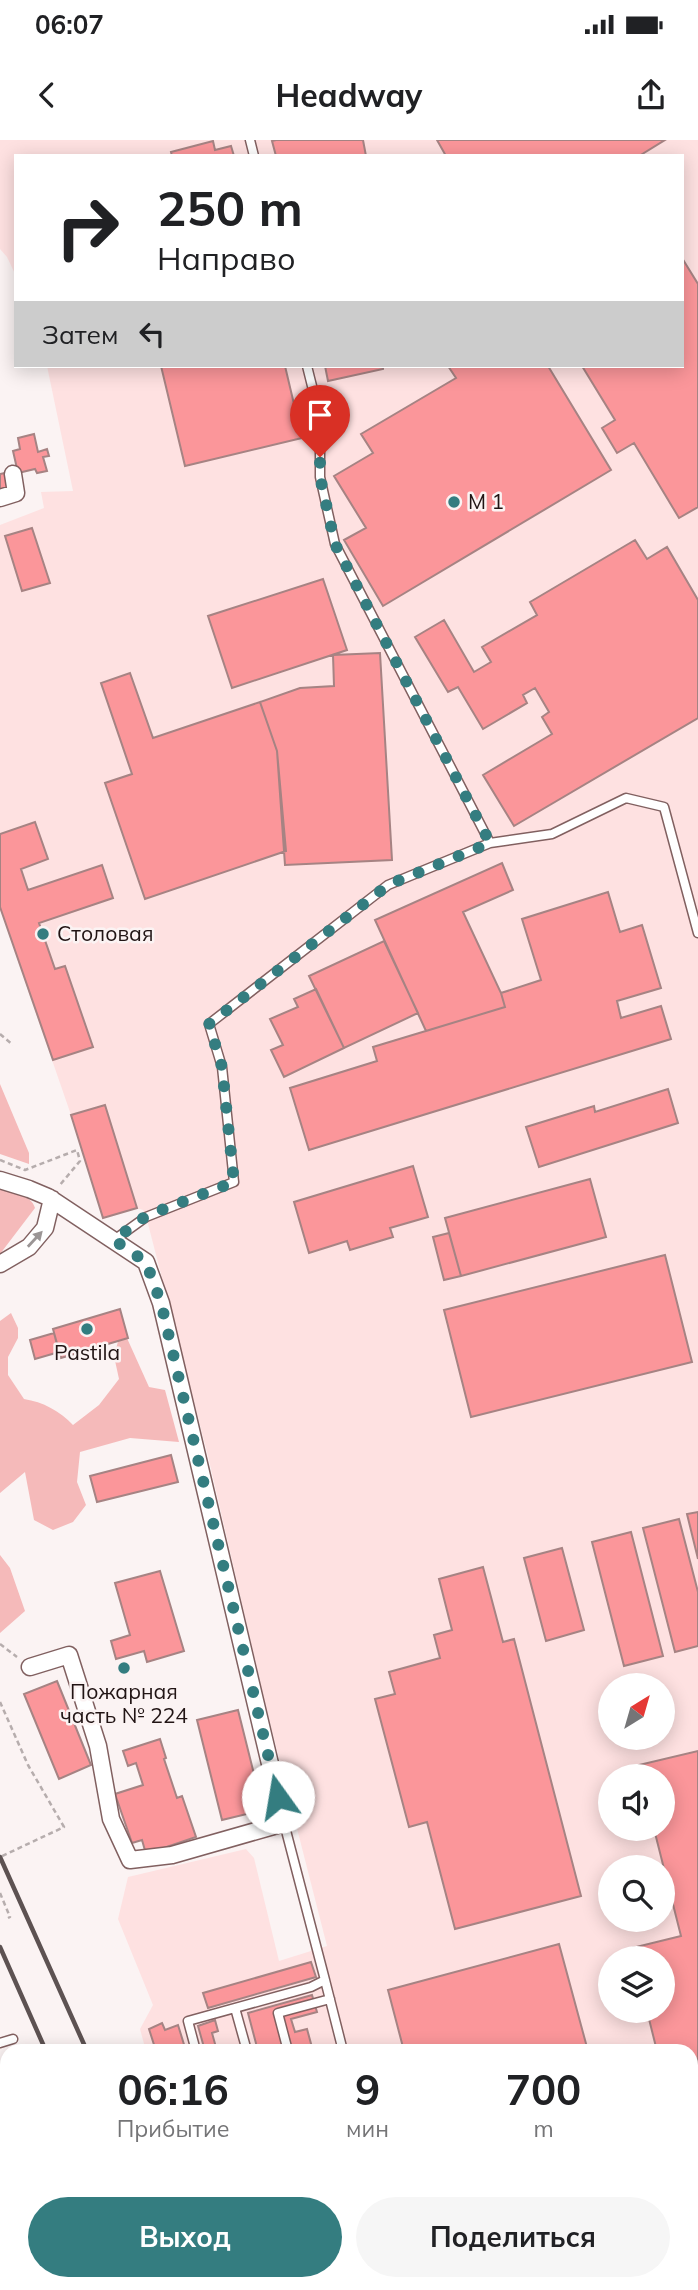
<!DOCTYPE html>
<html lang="ru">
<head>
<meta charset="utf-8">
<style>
  body { margin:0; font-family:Mulish,sans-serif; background:#f6f6f6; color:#202124; height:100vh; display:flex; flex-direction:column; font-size:26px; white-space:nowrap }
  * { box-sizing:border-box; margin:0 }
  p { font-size:23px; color:#757577 }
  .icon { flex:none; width:38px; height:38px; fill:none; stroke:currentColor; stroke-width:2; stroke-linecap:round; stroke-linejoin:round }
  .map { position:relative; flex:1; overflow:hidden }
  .details { position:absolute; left:0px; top:1904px; width:698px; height:247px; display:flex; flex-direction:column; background:#fff; border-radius:21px 21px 0 0; box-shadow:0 4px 18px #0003 }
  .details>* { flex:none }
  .guide { position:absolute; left:14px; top:14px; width:670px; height:214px; border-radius:0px; box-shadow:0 4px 18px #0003; background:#fff; color:#202124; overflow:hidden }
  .needle { width:46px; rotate:37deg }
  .controls { position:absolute; left:598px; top:1533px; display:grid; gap:14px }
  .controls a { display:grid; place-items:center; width:77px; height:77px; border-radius:50%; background:#fff; box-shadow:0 4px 18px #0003; font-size:35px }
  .pin { position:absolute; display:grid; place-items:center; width:60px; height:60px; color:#fff; margin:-72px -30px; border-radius:50% 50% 50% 0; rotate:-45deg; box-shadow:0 0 7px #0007 }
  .pin .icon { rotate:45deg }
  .me { position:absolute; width:77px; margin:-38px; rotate:347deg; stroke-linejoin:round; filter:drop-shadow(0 0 5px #0008) }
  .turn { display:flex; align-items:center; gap:24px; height:147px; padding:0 28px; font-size:32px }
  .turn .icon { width:91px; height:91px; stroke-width:2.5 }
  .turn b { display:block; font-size:49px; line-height:60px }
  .then { display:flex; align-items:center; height:66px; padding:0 28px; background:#0003; gap:14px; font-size:26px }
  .eta { display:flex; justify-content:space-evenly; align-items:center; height:119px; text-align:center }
  .eta b { font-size:42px; font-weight:700; line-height:49px }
  .button { display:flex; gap:14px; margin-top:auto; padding:14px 28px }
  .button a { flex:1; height:80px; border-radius:42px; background:#347d80; color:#fff; font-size:28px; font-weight:700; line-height:80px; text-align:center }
  .button a+a { background:#f6f6f6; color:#202124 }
  .status { display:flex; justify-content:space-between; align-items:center; height:49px; padding:0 35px; background:#fff; direction:ltr }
  .status svg { height:19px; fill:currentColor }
  header { display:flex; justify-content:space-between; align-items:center; height:91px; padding:0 28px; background:#fff; font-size:32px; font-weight:700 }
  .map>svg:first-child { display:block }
</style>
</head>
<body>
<div class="status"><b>06:07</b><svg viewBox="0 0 49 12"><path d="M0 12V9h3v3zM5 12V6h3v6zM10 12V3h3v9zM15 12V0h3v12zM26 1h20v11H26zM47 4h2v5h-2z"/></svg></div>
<header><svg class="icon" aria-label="back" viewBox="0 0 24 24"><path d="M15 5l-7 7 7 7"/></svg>Headway<svg class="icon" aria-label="share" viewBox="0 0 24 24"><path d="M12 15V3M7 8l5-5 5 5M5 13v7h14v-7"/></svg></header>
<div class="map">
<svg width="698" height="2150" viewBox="0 0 698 2150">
  <rect width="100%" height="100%" fill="#fbf3f3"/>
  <path fill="#fee1e1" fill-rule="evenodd" d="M0 0H698V2150H254L251 2147 249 2144H691V1911H146L140 1889 153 1865 118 1779 128 1737 246 1709 254 1718 279 1821 327 1806 265 1563 208 1316 146 1076 143 1070 137 1068 103 1078 71 975 0 769V385L44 368 41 352 73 351 47 226H682V16H16V136L7 117 0 109ZM611 1545H663V1598H611ZM611 1636H663V1689H611ZM611 1727H663V1780H611ZM611 1818H663V1871H611Z"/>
  <path fill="#f5baba" d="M0 944 29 1013V1024L0 1014Z
    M0 1049C13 1053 31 1054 35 1068L0 1114Z
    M11 1173 18 1188V1198L8 1217V1235L24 1259C43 1262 60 1271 73 1285L99 1265 119 1239 114 1216 122 1187 149 1247 165 1250 179 1302 130 1298 80 1312 77 1342 86 1365 73 1382 53 1390 34 1380 25 1332 0 1353V1181Z
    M0 1415 10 1428 25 1471 0 1493Z"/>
  <path fill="#fb969a" stroke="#a68383" stroke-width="2" d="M276 0H363L366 16H276L272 1Z
    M437 0H665L639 16H446Z
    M213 1 215 10 231 6 234 16H172L171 12Z
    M682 118 698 144V367L679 378 634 303 617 313 602 288 615 280 582 226H682Z
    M161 226H285L302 298 185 326Z
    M325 226H383V229L328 241Z
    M448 226H548L611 330 383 466 344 400 366 388 334 336 373 313 361 294 456 238Z
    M34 294 38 312 47 309 49 316 43 317 47 331 37 333 35 329 18 333 13 311 20 309 18 298Z
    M5 333 9 350 0 352V334Z
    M32 388 50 443 22 451 5 396Z
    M635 400 647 419 667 407 698 460V578L514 686 483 635 552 594 542 577 549 572 535 548 523 555 527 563 483 589 458 547 448 552 415 497 444 480 474 532 491 522 482 507 537 475 530 462Z
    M323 439 347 510 232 548 208 476Z
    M380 513 392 720 285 725 277 611 260 562 300 548 334 546 333 515Z
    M130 533 153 598 260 562 277 611 286 711 145 759 105 643 132 634 101 543Z
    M35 682 48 719 21 729 28 750 102 725 113 758 39 783 55 829 65 826 93 907 53 920 0 767V694Z
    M502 723 513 750 463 772 501 853 505 867 426 891 375 780Z
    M608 752 620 792 642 785 661 848 617 861 621 878 661 866 671 899 309 1010 290 948 377 921 373 907 505 867 501 853 541 840 522 779Z
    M384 801 418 873 344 908 309 836Z
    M316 849 344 908 284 937 271 910 283 905 270 879 298 867 294 859Z
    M668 949 678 983 539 1027 526 987 594 966 595 972Z
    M105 965 137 1068 103 1078 71 975Z
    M413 1026 428 1077 390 1088 393 1097 350 1110 347 1101 309 1113 294 1062Z
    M590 1039 606 1097 461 1136 445 1078Z
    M449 1093 461 1136 444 1140 433 1097Z
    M665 1115 692 1222 471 1277 444 1170Z
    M120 1169 128 1198 61 1218 53 1189Z
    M54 1193 59 1212 35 1219 30 1200Z
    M171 1315 178 1342 97 1362 90 1336Z
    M698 1372V1419L687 1374Z
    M679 1379 698 1452V1506L675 1512 643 1388Z
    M631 1392 663 1516 624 1526 592 1402Z
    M562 1408 584 1490 546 1501 524 1418Z
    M483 1427 503 1502 514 1499 581 1756 455 1789 427 1682 409 1687 375 1559 395 1554 389 1532 440 1518 434 1495 452 1490 439 1439Z
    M160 1431 184 1511 147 1522 144 1511 116 1519 111 1501 130 1495 115 1443Z
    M57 1541 91 1625 59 1639 24 1554Z
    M238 1570 263 1670 222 1680 197 1580Z
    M160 1599 166 1618 164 1619 177 1658 182 1656 196 1697 146 1714 142 1700 132 1703 115 1654 143 1645 136 1623 128 1626 123 1611Z
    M698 1611V2150H692L698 2148 691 2123V2069L696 2067 691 2048V1911H657L647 1871H663V1818H634L632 1808 681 1796 654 1689H663V1636H641L639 1625Z
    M559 1804 588 1911H404L388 1850Z
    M311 1822 316 1837 208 1868 203 1853Z
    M312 1855 317 1872 291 1879 295 1892 307 1889 313 1911H258L248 1873Z
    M215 1880 218 1891 212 1893 217 1911H205L198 1886Z
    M162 1883 165 1890 178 1885 186 1911H156L149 1889Z
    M29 2144H63L66 2150H32Z
    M264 2144H294L297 2150H267Z
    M357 2144H389L391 2150H359Z
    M467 2144H627L604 2150H469Z"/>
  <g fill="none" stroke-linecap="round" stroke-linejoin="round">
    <defs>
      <path id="lane" d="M250 0 254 16
        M307 226 320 278V337L335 404 490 703
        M114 1100 146 1077 234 1042 222 927 209 884 388 745 490 703 552 694 626 658 664 667 698 793
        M325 1840 343 1911
        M235 1868 247 1911
        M0 1903 13 1899
        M196 1911 188 1881 311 1847 325 1840 284 1683
        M288 1911 278 1873 330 1859
        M0 2008 5 2019
        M0 2114 7 2128
        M15 2144 18 2150
        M382 2144 384 2150
        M397 2144 399 2150
        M326 2150 346 2146 347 2150"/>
      <path id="street" d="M0 358 16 353 13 334
        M0 1040 29 1049 48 1057 146 1122 161 1163 284 1683 172 1715 130 1720 111 1679 98 1606 69 1515 30 1527
        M0 1124 29 1107 45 1088 52 1059"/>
    </defs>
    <use href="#lane" stroke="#816060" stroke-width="11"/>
    <use href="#street" stroke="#816060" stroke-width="19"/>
    <path stroke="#b6adad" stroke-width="2.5" stroke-dasharray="5 3.5" stroke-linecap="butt" d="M0 894 13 905
      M0 1020 25 1030 77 1010 80 1021 59 1046
      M0 1504 17 1517
      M0 1562 28 1625 64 1687 0 1717
      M0 1753 10 1777 8 1778"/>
    <use href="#lane" stroke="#fff" stroke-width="8"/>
    <use href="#street" stroke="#fff" stroke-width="16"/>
    <path stroke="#5d5252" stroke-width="4.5" d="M0 1717 87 1911
      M0 1807 46 1911
      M122 2144 125 2150
      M150 2144 152 2150
      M191 2144 194 2150"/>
  </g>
  <defs><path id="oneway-solid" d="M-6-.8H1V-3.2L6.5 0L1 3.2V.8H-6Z" transform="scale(1.75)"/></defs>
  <use fill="#9b9595" href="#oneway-solid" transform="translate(35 1099) rotate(-47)"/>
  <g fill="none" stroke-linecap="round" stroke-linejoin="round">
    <path stroke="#347d80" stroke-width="12" stroke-dasharray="0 21.6" d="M278 1657 161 1163 146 1122 114 1100 146 1076 234 1042 222 927 209 884 388 745 490 703 335 404 320 337V317"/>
  </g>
  <g fill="#347d80" stroke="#fbf3f3" stroke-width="2.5">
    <circle cx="454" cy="362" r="7"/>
    <circle cx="43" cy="794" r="7"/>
    <circle cx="87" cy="1189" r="7"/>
    <circle cx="124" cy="1528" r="7"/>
  </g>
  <g text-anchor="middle" stroke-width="5" stroke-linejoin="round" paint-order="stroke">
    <g font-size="21" fill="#211414" stroke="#fbf3f3" text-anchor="start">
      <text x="468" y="369">M 1</text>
      <text x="57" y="801">Столовая</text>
      <text x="87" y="1220" text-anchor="middle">Pastila</text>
      <text x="124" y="1559" text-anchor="middle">Пожарная<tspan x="124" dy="24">часть № 224</tspan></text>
    </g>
  </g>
</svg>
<div class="controls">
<a><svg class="needle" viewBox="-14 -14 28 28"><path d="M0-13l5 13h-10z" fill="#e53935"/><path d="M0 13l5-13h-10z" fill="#757577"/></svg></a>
<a><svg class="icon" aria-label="sound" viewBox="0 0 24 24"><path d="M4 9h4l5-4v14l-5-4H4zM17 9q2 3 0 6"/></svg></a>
<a><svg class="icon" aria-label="search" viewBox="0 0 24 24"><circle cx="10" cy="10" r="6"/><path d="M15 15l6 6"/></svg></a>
<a><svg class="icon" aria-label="layers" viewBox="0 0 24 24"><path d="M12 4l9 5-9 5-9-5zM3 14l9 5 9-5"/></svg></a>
</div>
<div class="pin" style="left:320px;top:317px;background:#d93025"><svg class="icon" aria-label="arrive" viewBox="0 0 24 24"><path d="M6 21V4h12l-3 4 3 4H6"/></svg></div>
<svg class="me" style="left:278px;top:1657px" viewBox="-20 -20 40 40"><circle r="19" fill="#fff"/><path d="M0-13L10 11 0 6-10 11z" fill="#347d80"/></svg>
<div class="guide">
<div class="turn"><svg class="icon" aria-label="right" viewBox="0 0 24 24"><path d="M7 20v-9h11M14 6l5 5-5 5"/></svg><div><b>250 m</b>Направо</div></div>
<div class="then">Затем<svg class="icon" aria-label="left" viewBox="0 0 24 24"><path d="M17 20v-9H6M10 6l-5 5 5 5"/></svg></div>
</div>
<section class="details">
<div class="eta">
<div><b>06:16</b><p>Прибытие</p></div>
<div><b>9</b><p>мин</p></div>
<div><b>700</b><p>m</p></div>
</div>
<div class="button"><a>Выход</a><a>Поделиться</a></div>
</section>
</div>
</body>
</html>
